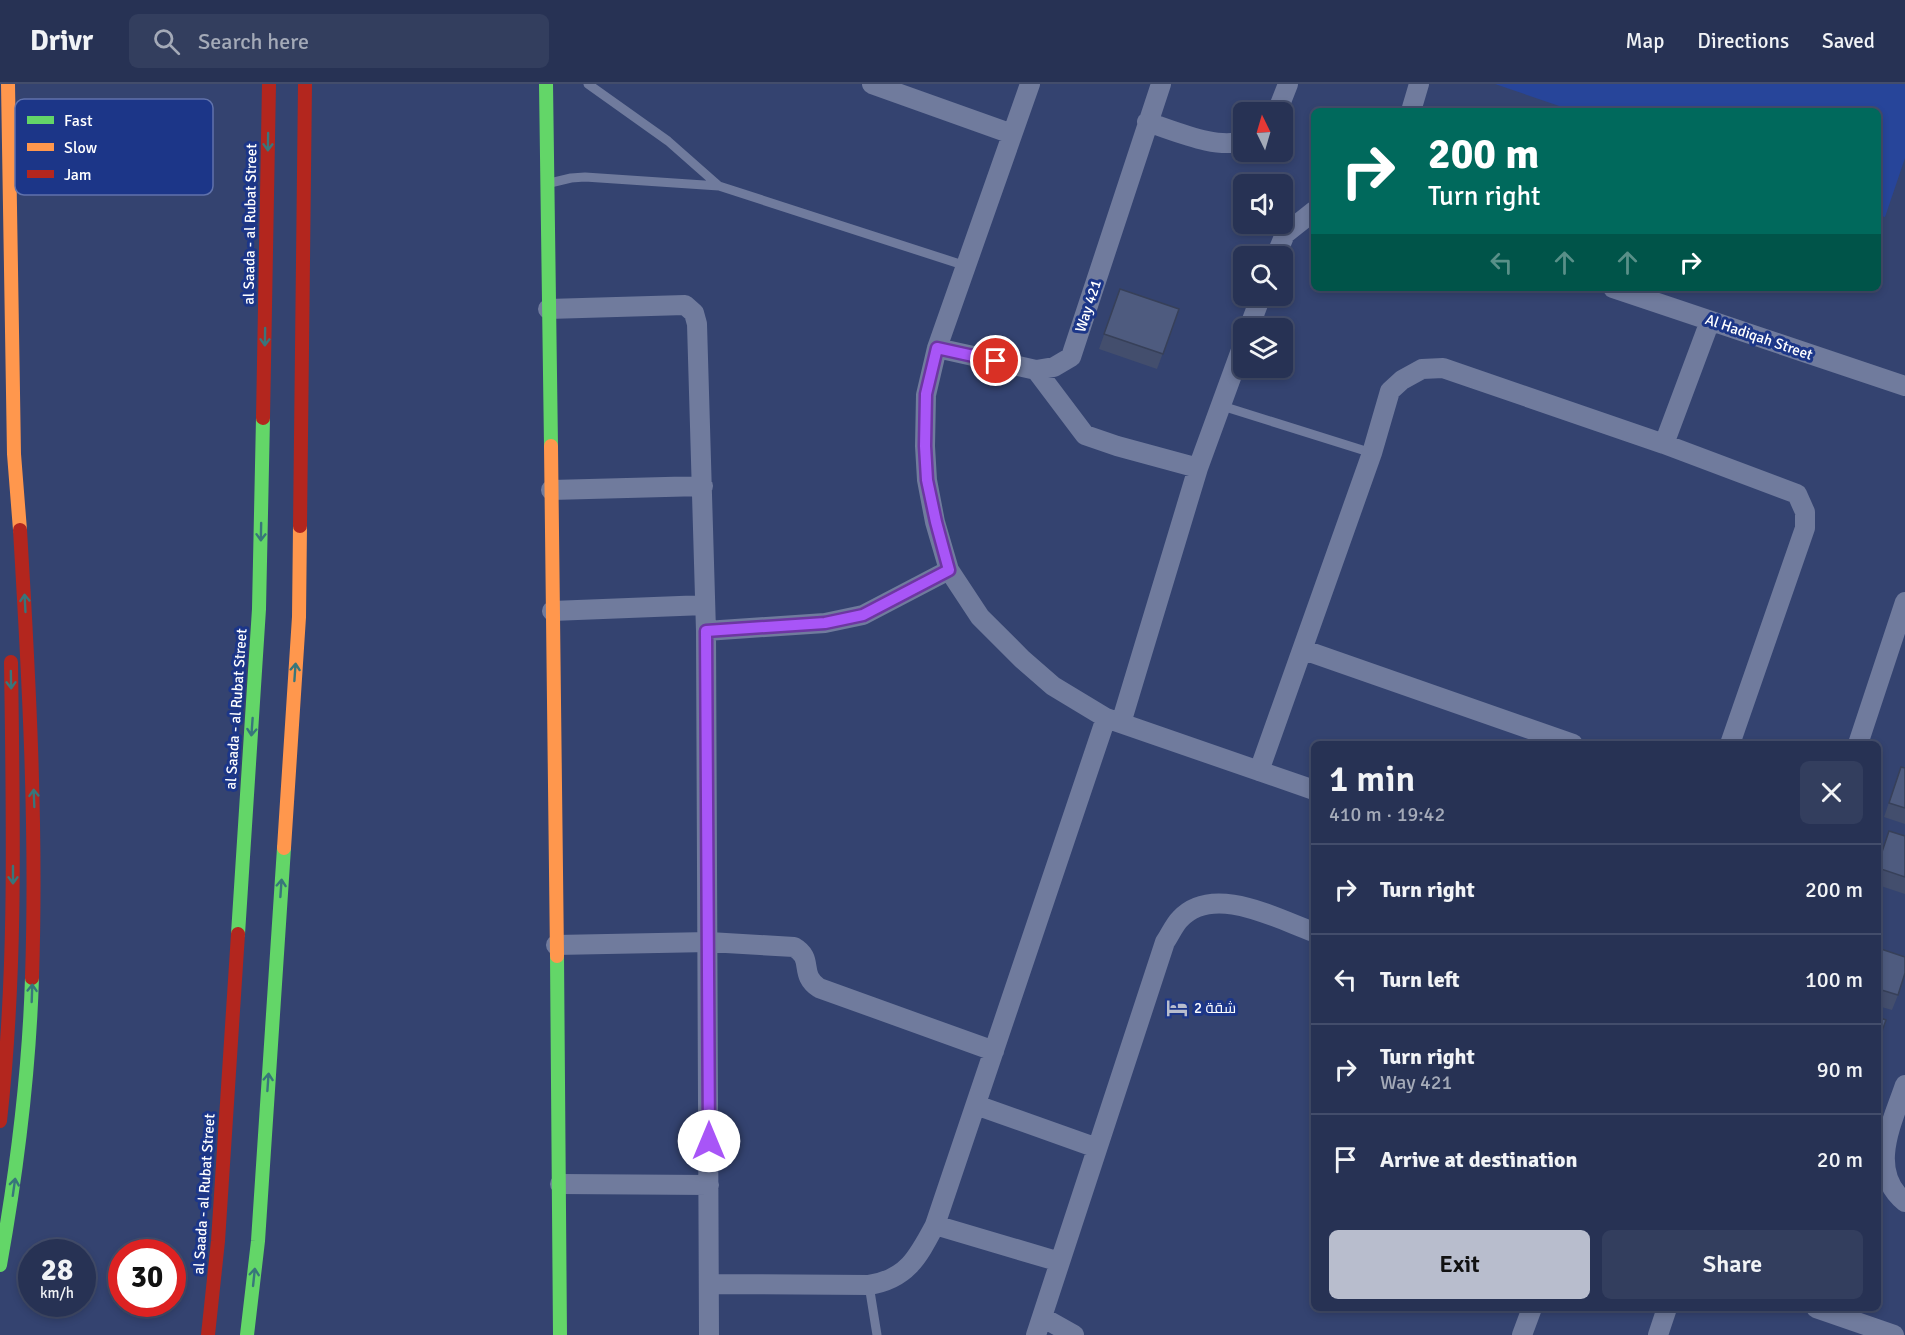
<!DOCTYPE html>
<html lang="en">
<head>
<meta charset="utf-8">
<style>
  body { margin:0; font-family:Signika,Cairo,sans-serif; background:#333e5e; color:#f1f3f6; height:100vh; display:flex; flex-direction:column; font-size:22px; white-space:nowrap }
  * { box-sizing:border-box; margin:0 }
  p { font-size:20px; color:#a4aab8 }
  .icon { flex:none; width:33px; height:33px; fill:none; stroke:currentColor; stroke-width:2; stroke-linecap:round; stroke-linejoin:round }
  .map { position:relative; flex:1; overflow:hidden }
  .panel { position:absolute; left:1311px; top:657px; width:570px; height:570px; display:flex; flex-direction:column; background:#273254; border-radius:9px; box-shadow:0 3px 9px #0003,0 0 0 2px #434d6b }
  .panel>* { flex:none }
  .banner { position:absolute; left:1311px; top:24px; width:570px; height:183px; border-radius:9px; box-shadow:0 3px 9px #0003,0 0 0 2px #434d6b; background:#00695c; color:#fff; overflow:hidden }
  .needle { width:39px; rotate:355deg }
  .fabs { position:absolute; left:1233px; top:18px; display:grid; gap:12px }
  .fabs a { display:grid; place-items:center; width:60px; height:60px; border-radius:9px; background:#273254; box-shadow:0 3px 9px #0003,0 0 0 2px #434d6b; font-size:30px }
  .speed { position:absolute; left:18px; top:1155px; display:flex; gap:12px; font-size:30px; font-weight:700; text-align:center }
  .speed>* { display:grid; place-content:center; width:78px; height:78px; border-radius:50%; background:#273254; box-shadow:0 3px 9px #0003,0 0 0 2px #434d6b; line-height:1 }
  .speed small { font-size:15px; font-weight:400 }
  .speed .limit { border:9px solid #d22; background:#fff; color:#111 }
  .pin { position:absolute; display:grid; place-items:center; width:51px; height:51px; color:#fff; margin:-26px; border:3px solid #fff; border-radius:50%; box-shadow:0 2px 6px #0007 }
  .me { position:absolute; width:66px; margin:-33px; rotate:0deg; stroke-linejoin:round; filter:drop-shadow(0 0 4px #0008) }
  .turn { display:flex; align-items:center; gap:21px; height:126px; padding:0 18px; font-size:27px }
  .turn .icon { width:78px; height:78px; stroke-width:2.5 }
  .turn b { display:block; font-size:42px; line-height:51px }
  .lanes { display:flex; align-items:center; height:57px; padding:0 18px; background:#0003; justify-content:center; gap:30px; direction:ltr }
  .lanes .off { opacity:.35 }
  .round { display:grid; place-items:center; flex:none; width:63px; height:63px; border-radius:9px; background:#333e5e }
  .summary { display:flex; align-items:center; justify-content:space-between; height:102px; padding:0 18px }
  h1 { font-size:36px; font-weight:600; line-height:45px }
  .cta { display:flex; gap:12px; margin-top:auto; padding:12px 18px }
  .cta a { flex:1; height:69px; border-radius:9px; background:#b8bdcd; color:#111; font-size:24px; font-weight:600; line-height:69px; text-align:center }
  .cta a+a { background:#333e5e; color:#f1f3f6 }
  ul { padding:0; list-style:none }
  li { display:flex; align-items:center; gap:18px; height:90px; padding:0 18px; border-top:2px solid #434d6b }
  li div { flex:1 }
  li b { display:block; font-size:22px }
  li em { font-style:normal }
  header { display:flex; align-items:center; gap:36px; box-sizing:border-box; height:84px; padding:0 30px; background:#273254; border-bottom:2px solid #434d6b }
  header strong { font-size:28px }
  nav { display:flex; gap:33px; margin-inline-start:auto; font-size:21px }
  .search { width:420px; height:54px; background:#333e5e; display:flex; align-items:center; gap:15px; box-sizing:border-box; padding:0 21px; border-radius:9px; color:#a4aab8; font-size:22px }
  .map>svg:first-child { display:block }
</style>
</head>
<body>
<header>
<strong>Drivr</strong>
<div class="search"><svg class="icon" aria-label="search" viewBox="0 0 24 24"><circle cx="10" cy="10" r="6"/><path d="M15 15l6 6"/></svg>Search here</div>
<nav><a>Map</a><a>Directions</a><a>Saved</a></nav>
</header>
<div class="map">
<svg width="1905" height="1251" viewBox="0 0 1905 1251">
  <rect width="100%" height="100%" fill="#344370"/>
  <path fill="#27459a" d="M1495 0H1905V74L1885 133 1878 131V27H1574Z"/>
  <g fill="none" stroke-linecap="round" stroke-linejoin="round">
    <path stroke="#707b9d" stroke-width="9" d="M588 0 668 57 719 102
      M550 99 571 94 585 93 719 102 966 182
      M1219 321 1372 369
      M869 1201 877 1251"/>
    <path stroke="#707b9d" stroke-width="20" d="M872 0 1012 50
      M1030 0 937 264 926 311 925 362 927 396 935 438 949 486 980 533 1022 575 1053 602 1106 634 1314 706
      M1411 27 1419 0
      M1277 28 1288 0
      M1147 38C1173 46 1219 67 1244 56
      M1276 172 1285 150 1314 127
      M1613 204 1905 302
      M548 225 685 221 694 229 697 240 706 547 709 1251
      M1249 244 1261 212
      M937 264 1036 286 1054 283 1071 273 1161 0
      M1036 286 1085 351 1117 362 1198 384
      M1664 360 1710 237
      M551 406 703 402
      M552 527 705 521
      M706 547 825 539 863 531 949 486
      M1304 566 1573 660
      M1121 639 1198 384 1244 258
      M1858 660 1905 518
      M1259 687 1372 369 1390 307 1402 296 1422 285 1443 284 1664 360 1797 410 1805 428V444L1730 660
      M556 861 709 858 794 863C815 875 798 890 819 904L994 967
      M1905 1001C1892 1039 1867 1087 1905 1118
      M976 1021 1097 1064
      M560 1100 709 1101
      M935 1141 1060 1178
      M710 1200 869 1201C907 1195 918 1173 935 1141L1106 634
      M1816 1224 1894 1251
      M1042 1233 1074 1251
      M1036 1251 1165 858C1170 851 1174 841 1180 835 1213 799 1277 835 1314 848
      M1522 1251 1532 1224
      M1658 1251 1667 1224"/>
    <path stroke="#63d668" stroke-width="14" d="M546 0 551 362
      M238 850 259 525 263 334
      M557 872 560 1251
      M0 1181C17 1086 29 990 32 894
      M247 1251 258 1157 284 764"/>
    <path stroke="#ff974d" stroke-width="14" d="M8 0 14 370 20 446
      M551 362 557 872
      M284 764 299 533 300 442"/>
    <path stroke="#b3261e" stroke-width="14" d="M263 334 269 0
      M300 442 305 0
      M20 446C29 596 37 744 32 894
      M0 1037C17 884 13 732 11 578
      M208 1251 218 1157 238 850"/>
  </g>
  <path fill="#434e6d" d="M1120 205 1179 225 1157 285 1099 265Z
    M1901 683 1905 684V740L1884 733Z
    M1889 747 1905 752V810L1878 801V778Z
    M1878 864 1898 911 1892 926 1878 922Z"/>
  <path fill="#4e5b7f" stroke="#374059" stroke-width="1.5" d="M1120 205 1179 225 1163 270 1104 250Z
    M1901 683 1905 684V724L1889 719Z
    M1889 747 1905 752V793L1878 784V780Z
    M1878 864 1905 873V889L1898 911 1878 905Z
    M1878 933 1886 936 1878 958Z"/>
  <defs><path id="oneway-shaft" d="M-6 0H5M1.5-3L5.5 0L1.5 3" fill="none" stroke-width="1.6" stroke-linecap="round" stroke-linejoin="round" transform="scale(1.5)"/></defs>
  <g stroke="#38767b">
    <use href="#oneway-shaft" transform="translate(268 58) rotate(91)"/>
    <use href="#oneway-shaft" transform="translate(265 253) rotate(91)"/>
    <use href="#oneway-shaft" transform="translate(261 448) rotate(91)"/>
    <use href="#oneway-shaft" transform="translate(25 519) rotate(-93)"/>
    <use href="#oneway-shaft" transform="translate(295 588) rotate(-86)"/>
    <use href="#oneway-shaft" transform="translate(11 596) rotate(89)"/>
    <use href="#oneway-shaft" transform="translate(252 643) rotate(94)"/>
    <use href="#oneway-shaft" transform="translate(34 714) rotate(-92)"/>
    <use href="#oneway-shaft" transform="translate(13 791) rotate(90)"/>
    <use href="#oneway-shaft" transform="translate(281 804) rotate(-86)"/>
    <use href="#oneway-shaft" transform="translate(32 909) rotate(-88)"/>
    <use href="#oneway-shaft" transform="translate(268 998) rotate(-86)"/>
    <use href="#oneway-shaft" transform="translate(14 1103) rotate(-82)"/>
    <use href="#oneway-shaft" transform="translate(254 1193) rotate(-84)"/>
  </g>
  <g fill="none" stroke-linecap="round" stroke-linejoin="round">
    <defs>
      <path id="route" d="M709 1057 706 547 825 539 863 531 949 486 936 438 927 396 925 362 926 310 937 264 996 277"/>
    </defs>
    <use href="#route" stroke="#6d37a1" stroke-width="15"/>
    <use href="#route" stroke="#a855f7" stroke-width="10"/>
  </g>
  <defs>
    <symbol id="hotel-bare" viewBox="-9 -9 18 18"><path d="M-6-4.5h1.5V1H6V5H4.5V3h-9V5H-6ZM-4 0a1.8 1.8 0 1 1 3.6 0ZM.5 0V-2.5h3Q6-2.5 6 0Z" fill="#b8bdcd" stroke="#1c3688" stroke-width="2.5" paint-order="stroke"/></symbol>
  </defs>
  <g fill-rule="evenodd">
    <use href="#hotel-bare" x="1162" y="909" width="30" height="30"/>
  </g>
  <g text-anchor="middle" stroke-width="6" stroke-linejoin="round" paint-order="stroke">
    <g font-size="15" fill="#fff" stroke="#1c3688">
      <text transform="translate(250 140) rotate(-89)" y="5">al Saada - al Rubat Street</text>
      <text transform="translate(1088 222) rotate(-72)" y="5">Way 421</text>
      <text transform="translate(1759 253) rotate(19)" y="5">Al Hadiqah Street</text>
      <text transform="translate(236 625) rotate(-86)" y="5">al Saada - al Rubat Street</text>
      <text transform="translate(204 1110) rotate(-86)" y="5">al Saada - al Rubat Street</text>
    </g>
    <g font-size="15" fill="#fff" stroke="#1c3688" text-anchor="start">
      <text x="1194" y="929">شقة 2</text>
    </g>
  </g>
  <rect x="15" y="15" width="198" height="96" rx="9" fill="#1c3688" stroke="#6072ac" stroke-width="1.5"/>
  <rect x="27" y="32" width="27" height="8" fill="#63d668"/>
  <rect x="27" y="59" width="27" height="8" fill="#ff974d"/>
  <rect x="27" y="86" width="27" height="8" fill="#b3261e"/>
  <g font-size="16" fill="#fff">
    <text x="64" y="42">Fast</text>
    <text x="64" y="69">Slow</text>
    <text x="64" y="96">Jam</text>
  </g>
</svg>
<div class="fabs">
<a><svg class="needle" viewBox="-14 -14 28 28"><path d="M0-13l5 13h-10z" fill="#e53935"/><path d="M0 13l5-13h-10z" fill="#a4aab8"/></svg></a>
<a><svg class="icon" aria-label="sound" viewBox="0 0 24 24"><path d="M4 9h4l5-4v14l-5-4H4zM17 9q2 3 0 6"/></svg></a>
<a><svg class="icon" aria-label="search" viewBox="0 0 24 24"><circle cx="10" cy="10" r="6"/><path d="M15 15l6 6"/></svg></a>
<a><svg class="icon" aria-label="layers" viewBox="0 0 24 24"><path d="M12 4l9 5-9 5-9-5zM3 14l9 5 9-5"/></svg></a>
</div>
<div class="speed"><div>28<small>km/h</small></div><div class="limit">30</div></div>
<div class="pin" style="left:996px;top:277px;background:#d93025"><svg class="icon" aria-label="arrive" viewBox="0 0 24 24"><path d="M6 21V4h12l-3 4 3 4H6"/></svg></div>
<svg class="me" style="left:709px;top:1057px" viewBox="-20 -20 40 40"><circle r="19" fill="#fff"/><path d="M0-13L10 11 0 6-10 11z" fill="#a855f7"/></svg>
<div class="banner">
<div class="turn"><svg class="icon" aria-label="right" viewBox="0 0 24 24"><path d="M7 20v-9h11M14 6l5 5-5 5"/></svg><div><b>200 m</b>Turn right</div></div>
<div class="lanes"><svg class="icon off" aria-label="left" viewBox="0 0 24 24"><path d="M17 20v-9H6M10 6l-5 5 5 5"/></svg><svg class="icon off" aria-label="ahead" viewBox="0 0 24 24"><path d="M12 20V5M6 11l6-6 6 6"/></svg><svg class="icon off" aria-label="ahead" viewBox="0 0 24 24"><path d="M12 20V5M6 11l6-6 6 6"/></svg><svg class="icon" aria-label="right" viewBox="0 0 24 24"><path d="M7 20v-9h11M14 6l5 5-5 5"/></svg></div>
</div>
<section class="panel">
<div class="summary"><div><h1>1 min</h1><p>410 m · 19:42</p></div><a class="round"><svg class="icon" aria-label="close" viewBox="0 0 24 24"><path d="M6 6l12 12M18 6L6 18"/></svg></a></div>
<ul>
<li><svg class="icon" aria-label="right" viewBox="0 0 24 24"><path d="M7 20v-9h11M14 6l5 5-5 5"/></svg><div><b>Turn right</b></div><em>200 m</em></li>
<li><svg class="icon" aria-label="left" viewBox="0 0 24 24"><path d="M17 20v-9H6M10 6l-5 5 5 5"/></svg><div><b>Turn left</b></div><em>100 m</em></li>
<li><svg class="icon" aria-label="right" viewBox="0 0 24 24"><path d="M7 20v-9h11M14 6l5 5-5 5"/></svg><div><b>Turn right</b><p>Way 421</p></div><em>90 m</em></li>
<li><svg class="icon" aria-label="arrive" viewBox="0 0 24 24"><path d="M6 21V4h12l-3 4 3 4H6"/></svg><div><b>Arrive at destination</b></div><em>20 m</em></li>
</ul>
<div class="cta"><a>Exit</a><a>Share</a></div>
</section>
</div>
</body>
</html>
